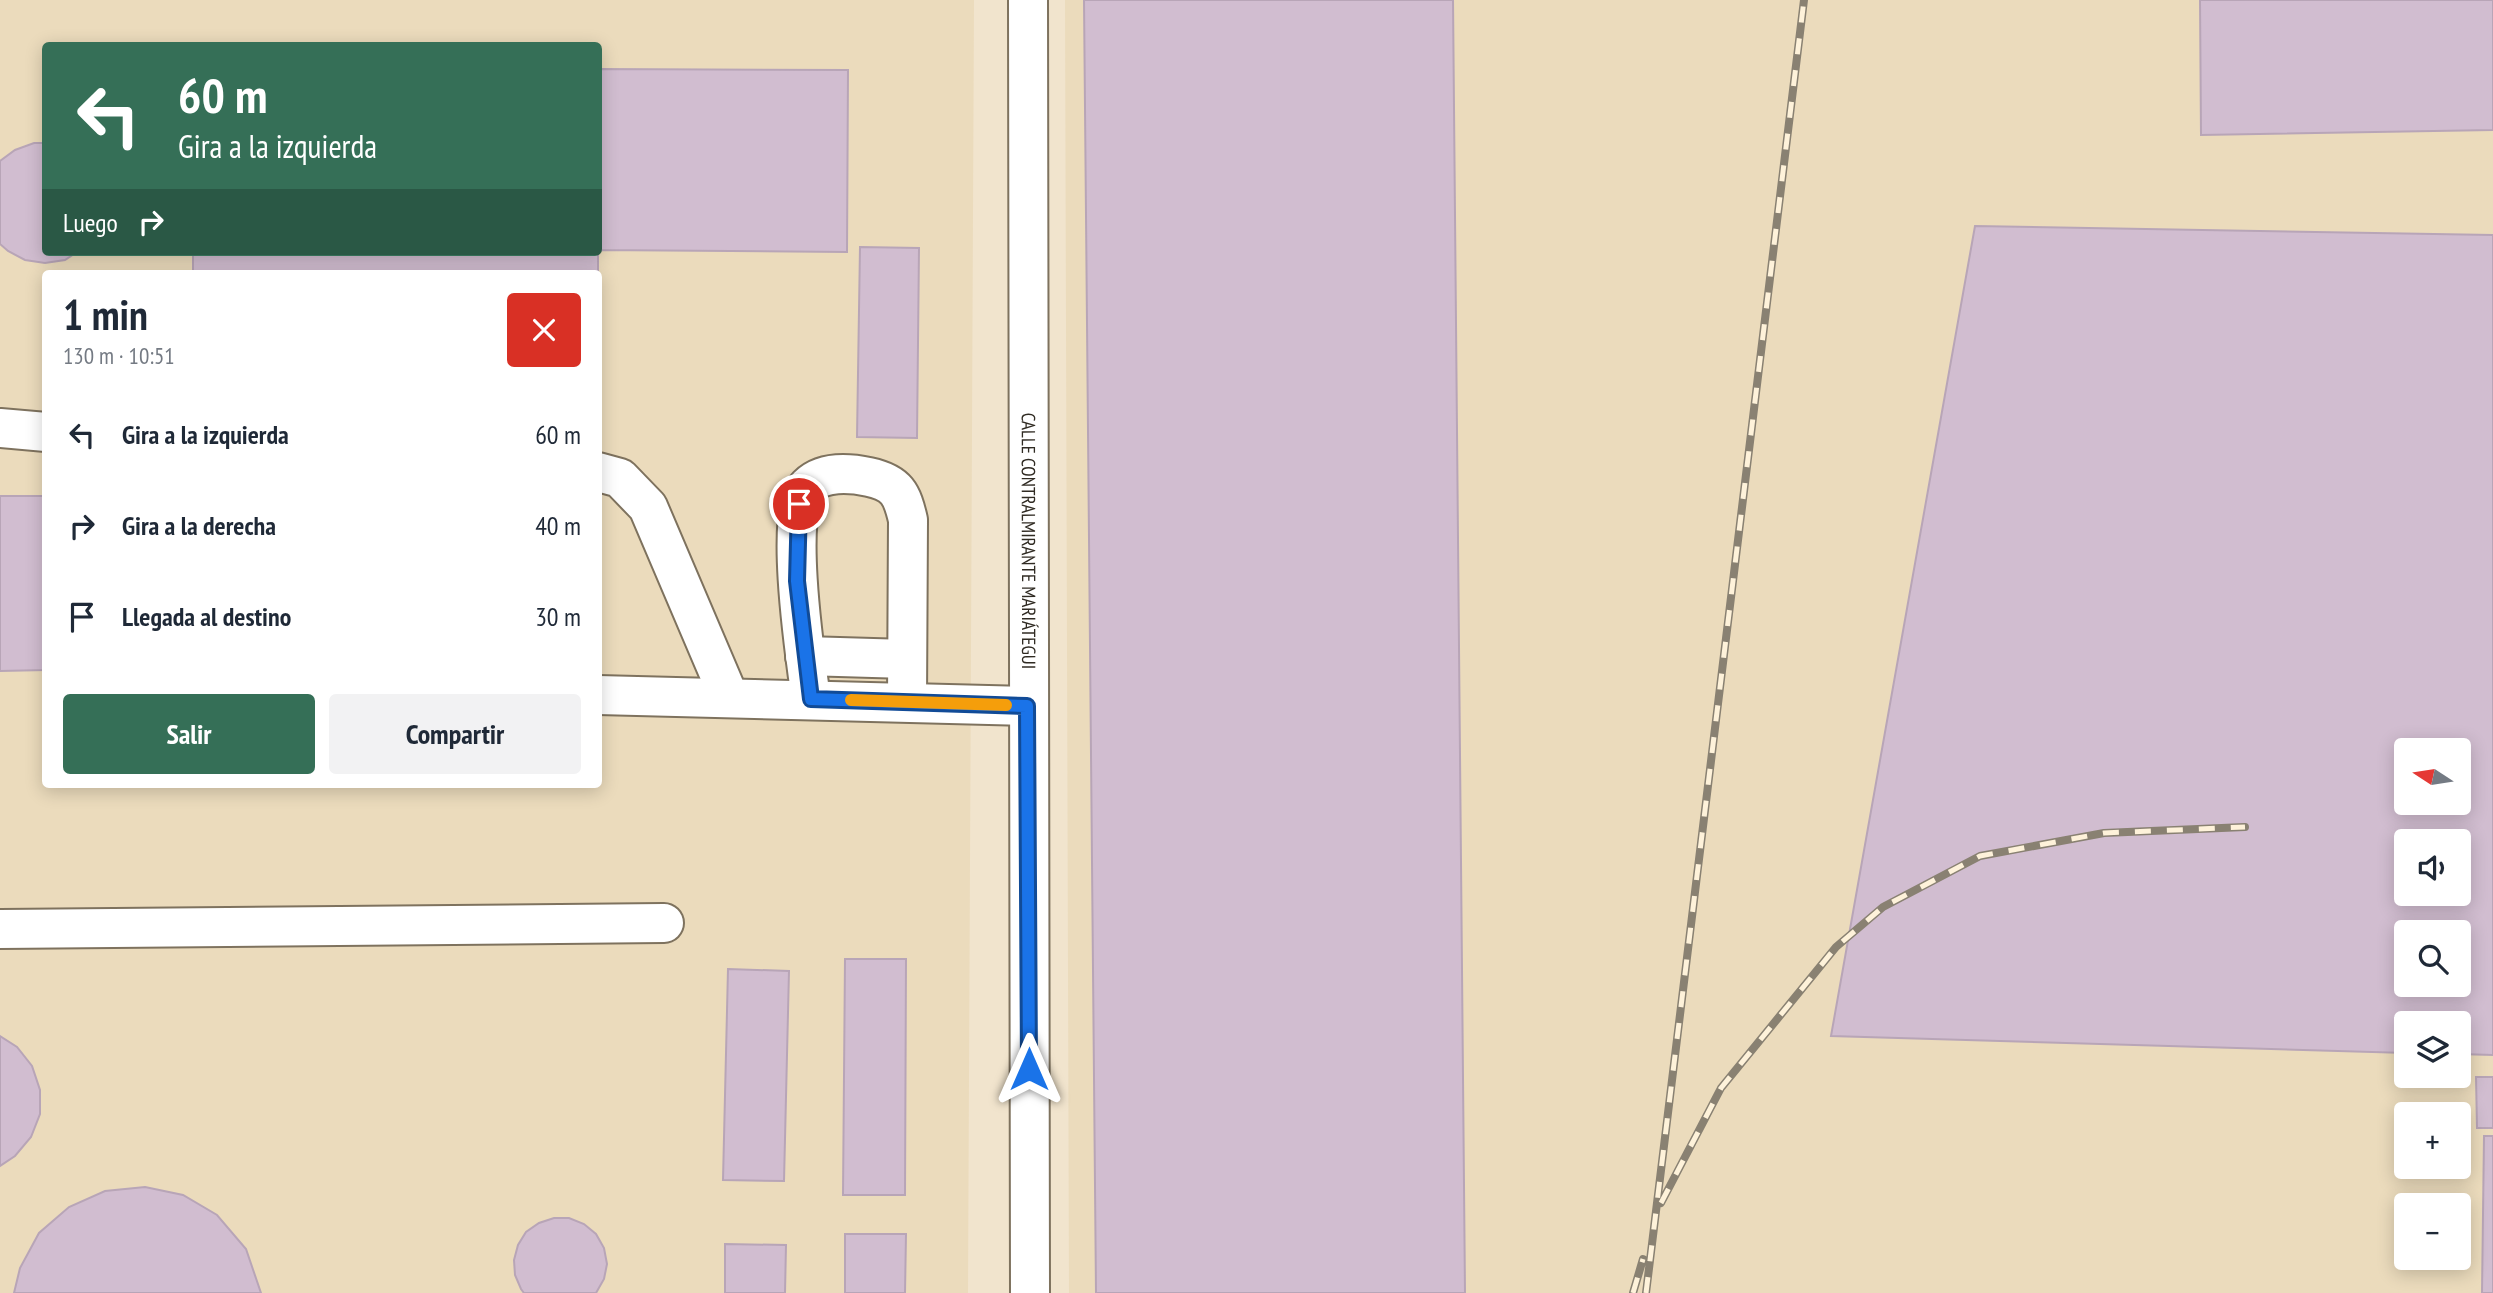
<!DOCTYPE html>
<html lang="es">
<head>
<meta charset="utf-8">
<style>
  body { margin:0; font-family:"PT Sans Narrow",sans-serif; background:#f2f2f3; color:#1f2937; height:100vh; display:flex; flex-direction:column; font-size:26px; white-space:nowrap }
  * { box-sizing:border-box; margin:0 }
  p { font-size:23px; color:#747a83 }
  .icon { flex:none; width:38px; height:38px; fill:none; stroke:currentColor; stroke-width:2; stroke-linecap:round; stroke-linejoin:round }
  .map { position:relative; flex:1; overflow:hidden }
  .drawer { position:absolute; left:42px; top:270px; width:560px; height:518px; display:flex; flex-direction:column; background:#fff; border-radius:7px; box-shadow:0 4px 18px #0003 }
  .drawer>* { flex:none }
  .top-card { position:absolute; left:42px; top:42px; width:560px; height:214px; border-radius:7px; box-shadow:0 4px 18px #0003; background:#356f57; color:#fff; overflow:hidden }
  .needle { width:46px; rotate:282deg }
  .controls { position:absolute; left:2394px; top:738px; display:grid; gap:14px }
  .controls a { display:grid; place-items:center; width:77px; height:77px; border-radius:7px; background:#fff; box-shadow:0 4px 18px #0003; font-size:35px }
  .pin { position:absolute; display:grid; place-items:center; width:60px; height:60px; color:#fff; margin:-30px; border:4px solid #fff; border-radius:50%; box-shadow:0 2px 7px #0007 }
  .me { position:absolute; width:77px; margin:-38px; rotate:0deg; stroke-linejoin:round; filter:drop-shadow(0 0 5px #0008) }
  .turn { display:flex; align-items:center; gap:24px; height:147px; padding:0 21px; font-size:32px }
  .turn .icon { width:91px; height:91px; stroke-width:2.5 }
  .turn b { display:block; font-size:49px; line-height:60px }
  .then { display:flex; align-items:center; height:66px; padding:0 21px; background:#0003; gap:14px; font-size:26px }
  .round { display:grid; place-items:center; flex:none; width:74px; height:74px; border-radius:7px; background:#f2f2f3 }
  .summary { display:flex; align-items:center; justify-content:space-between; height:119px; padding:0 21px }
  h1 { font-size:42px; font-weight:700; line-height:52px }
  .cta { display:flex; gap:14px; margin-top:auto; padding:14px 21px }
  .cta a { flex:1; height:80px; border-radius:7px; background:#356f57; color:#fff; font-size:28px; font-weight:700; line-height:80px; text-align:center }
  .cta a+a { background:#f2f2f3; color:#1f2937 }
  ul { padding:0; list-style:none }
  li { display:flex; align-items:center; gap:21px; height:91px; padding:0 21px }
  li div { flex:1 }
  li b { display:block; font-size:26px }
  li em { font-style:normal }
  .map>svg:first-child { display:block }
</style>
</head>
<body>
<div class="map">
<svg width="2493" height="1293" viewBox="0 0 2493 1293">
  <rect width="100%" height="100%" fill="#f1e4cd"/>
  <path fill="#ebdbbc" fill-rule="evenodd" d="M0 0H974L968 1293H0ZM46 46H598V252H46ZM46 273H598V784H46Z
    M1065 0H2493V1293H1069ZM2406 751H2459V803H2406ZM2406 842H2459V894H2406ZM2406 933H2459V985H2406ZM2406 1024H2459V1076H2406ZM2406 1115H2459V1167H2406ZM2406 1206H2459V1258H2406Z"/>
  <path fill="#d1bdd0" stroke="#b8a5b7" stroke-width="2" fill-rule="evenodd" d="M1084 0H1453L1465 1293H1096Z
    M2200 0H2493V130L2201 135Z
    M598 69 848 70 847 252 598 250Z
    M34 143H46V252H77L65 260 45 263 25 260 8 251 0 244V161L15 150Z
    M1975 226 2493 235V1055L2459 1054V1024H2406V1053L1831 1036ZM2406 751H2459V803H2406ZM2406 842H2459V894H2406ZM2406 933H2459V985H2406Z
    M860 247 919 248 917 438 857 437Z
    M193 252H598V273H193Z
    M0 496H46V670L0 671Z
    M845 959H906L905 1195H843Z
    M728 969 789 971 784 1181 723 1180Z
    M0 1036 17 1047 32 1066 40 1090V1114L31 1137 15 1156 0 1166Z
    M2476 1077H2493V1128H2477Z
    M2484 1136H2493V1293H2482Z
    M145 1187 183 1195 217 1215 246 1249 261 1293H14L20 1268 39 1233 69 1207 105 1191Z
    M554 1218H569L584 1224 596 1234 604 1248 607 1264 604 1279 596 1293H524L521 1289 515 1275 514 1260 518 1245 526 1232 539 1223Z
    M845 1234H906L905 1293H845Z
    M725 1244 786 1245 785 1293H725Z"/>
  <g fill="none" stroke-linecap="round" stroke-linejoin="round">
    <defs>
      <g id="minor">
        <path id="s1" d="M1028 0 1030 1293"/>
        <path d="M0 428 46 432"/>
        <path d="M598 472 620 478 648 507 729 697"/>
        <path d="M805 656 907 659"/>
        <path d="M598 695 1027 706"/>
        <path d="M811 699C806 662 783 511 808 486 823 471 850 473 869 477 897 483 902 494 908 520L907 702"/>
        <path d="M0 929 664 923"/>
      </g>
    </defs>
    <use href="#minor" stroke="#7e725e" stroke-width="42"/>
    <use href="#minor" stroke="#fff" stroke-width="38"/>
    <defs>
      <path id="rail" d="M1661 1203 1721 1088 1836 947 1883 907 1980 856 2104 833 2245 827
        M1633 1293 1643 1259
        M1646 1293 1804 0"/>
    </defs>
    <use href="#rail" stroke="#898172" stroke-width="8"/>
    <use href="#rail" stroke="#fef2da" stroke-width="5" stroke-dasharray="16" stroke-linecap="butt"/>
  </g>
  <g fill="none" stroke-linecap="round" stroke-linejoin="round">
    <defs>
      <path id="route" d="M799 504 797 581 811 699 1027 706 1029 1069"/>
    </defs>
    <use href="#route" stroke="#114b97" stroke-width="18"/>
    <use href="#route" stroke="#1a73e8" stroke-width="12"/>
    <path stroke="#f59e0b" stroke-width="12" d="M851 700 1006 705"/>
  </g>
  <g text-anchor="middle" stroke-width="5" stroke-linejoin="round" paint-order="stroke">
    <g font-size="19" fill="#302b23" stroke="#fef2da">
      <text dy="7" stroke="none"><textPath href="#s1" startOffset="541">CALLE CONTRALMIRANTE MARIÁTEGUI</textPath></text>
    </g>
  </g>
</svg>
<div class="controls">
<a><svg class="needle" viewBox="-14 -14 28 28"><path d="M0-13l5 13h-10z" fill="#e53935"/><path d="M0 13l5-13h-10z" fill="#747a83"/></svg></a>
<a><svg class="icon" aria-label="sound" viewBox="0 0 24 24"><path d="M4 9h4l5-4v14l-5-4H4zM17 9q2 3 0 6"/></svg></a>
<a><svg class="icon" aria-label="search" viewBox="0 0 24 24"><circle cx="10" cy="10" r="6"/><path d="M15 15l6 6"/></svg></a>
<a><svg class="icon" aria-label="layers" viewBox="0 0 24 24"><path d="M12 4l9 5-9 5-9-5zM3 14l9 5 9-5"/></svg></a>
<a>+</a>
<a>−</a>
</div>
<div class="pin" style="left:799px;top:504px;background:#d93025"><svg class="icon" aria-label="arrive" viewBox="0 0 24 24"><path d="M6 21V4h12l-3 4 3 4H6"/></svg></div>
<svg class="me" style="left:1029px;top:1069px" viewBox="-20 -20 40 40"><path d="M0-17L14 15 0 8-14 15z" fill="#1a73e8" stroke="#fff" stroke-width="4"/></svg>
<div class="top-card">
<div class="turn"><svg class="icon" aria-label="left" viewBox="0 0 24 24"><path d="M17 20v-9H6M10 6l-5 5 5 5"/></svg><div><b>60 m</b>Gira a la izquierda</div></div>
<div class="then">Luego<svg class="icon" aria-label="right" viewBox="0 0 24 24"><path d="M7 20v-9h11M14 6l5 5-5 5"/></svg></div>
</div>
<section class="drawer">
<div class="summary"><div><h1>1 min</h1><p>130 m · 10:51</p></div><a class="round" style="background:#d93025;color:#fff"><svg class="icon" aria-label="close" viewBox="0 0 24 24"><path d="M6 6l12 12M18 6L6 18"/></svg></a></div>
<ul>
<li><svg class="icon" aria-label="left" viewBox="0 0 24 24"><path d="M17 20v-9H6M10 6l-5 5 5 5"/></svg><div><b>Gira a la izquierda</b></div><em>60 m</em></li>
<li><svg class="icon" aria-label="right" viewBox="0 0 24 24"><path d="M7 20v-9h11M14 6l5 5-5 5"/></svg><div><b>Gira a la derecha</b></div><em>40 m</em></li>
<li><svg class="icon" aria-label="arrive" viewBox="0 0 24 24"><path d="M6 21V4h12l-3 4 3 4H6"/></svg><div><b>Llegada al destino</b></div><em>30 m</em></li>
</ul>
<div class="cta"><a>Salir</a><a>Compartir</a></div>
</section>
</div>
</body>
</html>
